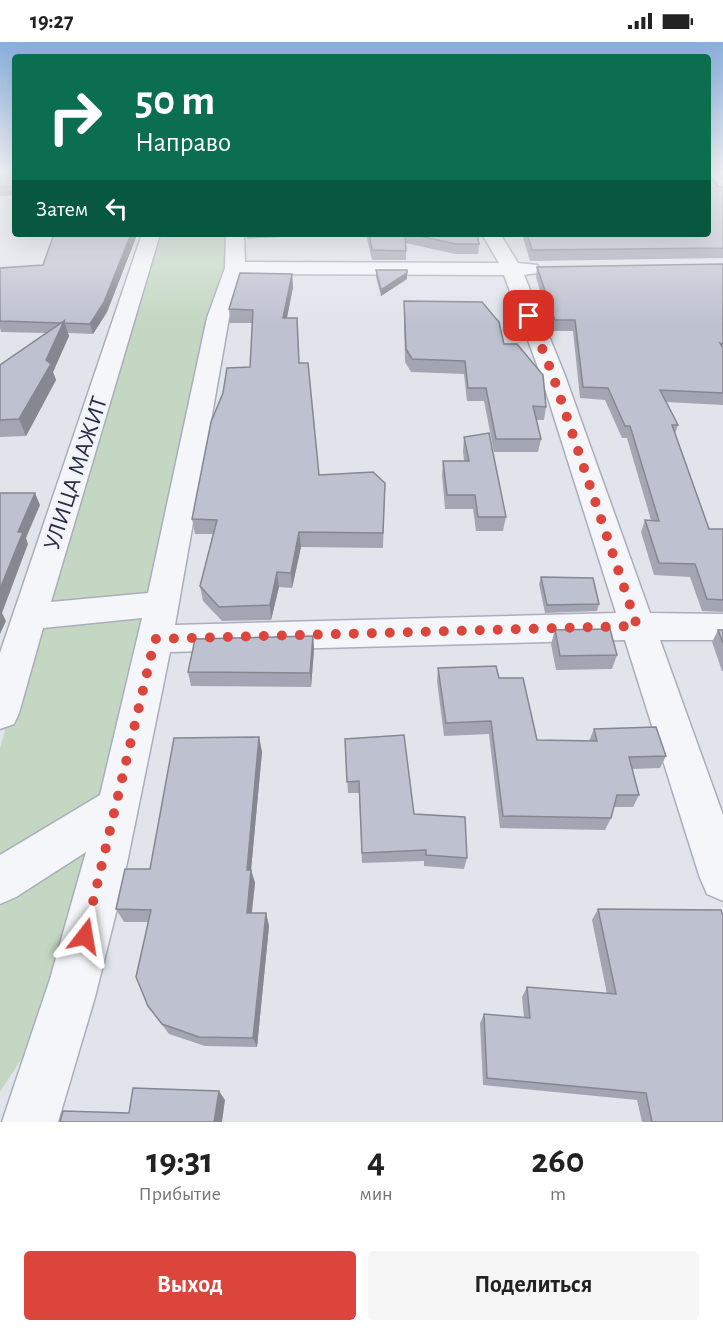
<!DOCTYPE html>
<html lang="ru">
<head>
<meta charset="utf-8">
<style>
  body { margin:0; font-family:"Alegreya Sans",sans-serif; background:#f6f6f6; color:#222; height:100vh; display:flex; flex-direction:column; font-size:22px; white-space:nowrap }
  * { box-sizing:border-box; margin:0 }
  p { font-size:20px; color:#767676 }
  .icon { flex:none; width:33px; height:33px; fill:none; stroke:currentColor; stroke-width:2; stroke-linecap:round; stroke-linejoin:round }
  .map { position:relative; height:1080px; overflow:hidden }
  .details { display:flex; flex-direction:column; background:#fff; flex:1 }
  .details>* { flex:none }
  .hud { position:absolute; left:12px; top:12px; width:699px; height:183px; border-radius:6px; box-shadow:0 6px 24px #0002; background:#0b6e4f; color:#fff; overflow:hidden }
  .pin { position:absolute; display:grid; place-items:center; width:51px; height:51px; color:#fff; margin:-26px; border-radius:12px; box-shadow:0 3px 9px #0006 }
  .me { position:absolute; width:66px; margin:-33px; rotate:14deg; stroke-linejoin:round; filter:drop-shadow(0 0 4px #0008) }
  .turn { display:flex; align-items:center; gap:21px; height:126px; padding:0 24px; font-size:27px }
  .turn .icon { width:78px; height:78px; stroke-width:2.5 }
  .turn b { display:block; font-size:42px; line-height:51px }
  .then { display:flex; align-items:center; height:57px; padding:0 24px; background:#0003; gap:12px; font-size:22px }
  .eta { display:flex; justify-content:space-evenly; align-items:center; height:102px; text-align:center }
  .eta b { font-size:36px; font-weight:700; line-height:42px }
  .button { display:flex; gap:12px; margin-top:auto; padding:12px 24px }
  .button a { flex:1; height:69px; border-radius:6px; background:#dc453b; color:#fff; font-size:24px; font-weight:700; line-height:69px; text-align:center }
  .button a+a { background:#f6f6f6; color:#222 }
  .status { display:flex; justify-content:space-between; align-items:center; height:42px; padding:0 30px; background:#fff; direction:ltr }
  .status svg { height:16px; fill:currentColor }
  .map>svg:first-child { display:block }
</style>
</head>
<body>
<div class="status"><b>19:27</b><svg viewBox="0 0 49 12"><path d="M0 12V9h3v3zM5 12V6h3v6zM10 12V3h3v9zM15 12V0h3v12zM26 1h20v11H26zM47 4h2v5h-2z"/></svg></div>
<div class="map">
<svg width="723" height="1080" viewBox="0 0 723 1080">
  <rect width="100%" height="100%" fill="#e2e4ec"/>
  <path fill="#c3d7c2" d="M145 192H228V224L77 932 0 1050V706Z"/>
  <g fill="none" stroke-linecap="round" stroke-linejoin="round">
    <defs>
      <path id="minor" d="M708 131H716L723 138V153L717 152 708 141Z
        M142 192H160L51 560 148 551 207 276 225 226 226 192H244L245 220 499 221 482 192H500L518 221 537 223 540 227 537 231 524 233 564 331 650 571 723 572V598H660L723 773V859L707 852 700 836 625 598 170 610 120 855 95 955 58 1080H2L50 937 86 810 16 855 0 862V813L100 753 142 576 43 586 19 671 14 682 0 687V611ZM243 232 504 233 540 331 616 571 175 583 229 276Z"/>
    </defs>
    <use href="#minor" stroke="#aaadba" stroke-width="3"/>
    <use href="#minor" fill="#f5f6f9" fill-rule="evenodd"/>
  </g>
  <path fill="#a3a6b2" d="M0 131H15V153L0 154Z
    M709 132 718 144 723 145V216L530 219 522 192H708Z
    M54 192 137 193 107 270 93 292 68 291 69 294 53 330 56 338 26 394 0 395V323L46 291 1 290 0 286V226L43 223Z
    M246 192H303L302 194 247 197Z
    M311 192H350L312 194Z
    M366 192H477L479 202 478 212H455L406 201V218H372Z
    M723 222V363L666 360 678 383 675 392 709 487H723V570L702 569 690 535 654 533 641 490 645 478H651L627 396H622L605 358 580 356 573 289H552L536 235 537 225Z
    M376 228 407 237 381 254 376 235Z
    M292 232 293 245 287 276 299 321 319 433 385 441 383 506 301 505 292 546 279 545 271 578 222 579 203 559 200 544 213 492H195L192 477 250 325 252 281H230L229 267Z
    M404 259 504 302 546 365 544 378H536L541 397 538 410H494L484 359H467L464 332 411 330 405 320 404 272Z
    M464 395 506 475 503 489H476L473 467H445L442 433 443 419H464L463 409Z
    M541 535 599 562 597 569 545 571 539 542Z
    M555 588 617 613 612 627 556 628 551 602Z
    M718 588H723V629H722L712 600Z
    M313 594 314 608 311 645 191 644 188 630Z
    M438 626 499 636 537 698 589 699 594 687 666 714 660 726 632 727 639 753 633 765H614L611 776 605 788 500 786 489 692 444 694 437 639Z
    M259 695 262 710 251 828 255 841 252 871H266L269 884 257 1005 205 1004 169 992 148 964V880H124L116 867Z
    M345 697 414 772 467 816 464 827 424 824V819L362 821 359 751H348Z
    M598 867 723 1080H642L637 1058 483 1043 480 981 484 972 524 976 522 955 527 945 607 952 592 878Z"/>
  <path fill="#858791" d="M131 192 137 193 107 270 93 292 90 282Z
    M407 231V237L381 254V248Z
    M292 232 293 245 284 290 283 276Z
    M64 279 69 294 53 330 56 338 26 394 19 377Z
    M35 451 40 463 26 496 28 502 2 571 6 579 0 592V547L18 490Z
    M299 490 301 505 292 546 291 531Z
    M277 530 279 545 271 578 270 563Z
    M313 594 314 608 311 645 310 631Z
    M259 695 262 710 251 828 255 841 250 883 247 871V828Z
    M266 871 269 884 257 1005 253 996Z
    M219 1049 225 1058 222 1080H214Z"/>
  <path fill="#bec1cf" stroke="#858791" stroke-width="1.5" d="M0 131H15V144L0 145Z
    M708 131 718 144 723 145V206L532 208 527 192H708Z
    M54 192H131L104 260 90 282 65 281 64 279 61 281 0 279V226L43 223Z
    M369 192H405L406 209 372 208Z
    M410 192H477L479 202H456Z
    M723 222V302L720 301 723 306V351L660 348 678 383H672L709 487H723V558L707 557 695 522 659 521 645 478 659 479 630 384H625L608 346 583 345 575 278H555L537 225Z
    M376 228H407V231L381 248Z
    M240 231 292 232 283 276H297L299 321H308L319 433 373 430 385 441 383 491 299 490 291 531 277 530 270 563 219 565 200 544 217 478 192 477 211 380 223 351 227 326 250 325 253 268 229 267Z
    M404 259 482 260 499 280 504 302H517L543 333 546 365 533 364 541 397H496L486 346H468L465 319 412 317 406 307Z
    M64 279 46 318 51 322 19 377 0 378V323Z
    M489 391 506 475H478L475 453H447L443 419H469L464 395Z
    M0 451H35L18 490H23L0 547Z
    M541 535 593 536 599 562 547 563Z
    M610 587 617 613 560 614 555 588Z
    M718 588H723V601Z
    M313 594 310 631 188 630 195 597Z
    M496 624 499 636H523L537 698 597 699 594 687 656 685 666 714 629 715 639 753H617L611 776 503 774 491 679 446 681 438 626Z
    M404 693 414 772 465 775 467 816 426 813V808L362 811 359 739 347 740 345 697Z
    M259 695 247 828H251L247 871H266L253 996 199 995 162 982 148 964 136 935 151 868 116 867 125 827H150L174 696Z
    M598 867 721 868 723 874V1080H652L646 1051 487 1036 484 972 530 976 527 945 616 952Z
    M133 1046 219 1049 214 1080H60L63 1069 129 1071Z"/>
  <linearGradient id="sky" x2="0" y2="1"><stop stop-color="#89afde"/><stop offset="0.46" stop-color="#f2f3f6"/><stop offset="1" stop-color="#f2f3f6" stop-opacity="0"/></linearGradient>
  <rect width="723" height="282" fill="url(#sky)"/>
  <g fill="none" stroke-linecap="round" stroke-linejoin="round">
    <path stroke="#dc453b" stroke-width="10" stroke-dasharray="0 18" d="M85 894 155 597 637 584 552 331 529 274"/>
  </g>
  <g text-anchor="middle" stroke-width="6" stroke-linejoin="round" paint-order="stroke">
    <g font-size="24" fill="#282d46" stroke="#f2f3f9">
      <text transform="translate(75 431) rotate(-72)" y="8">УЛИЦА МАЖИТ</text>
    </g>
  </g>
</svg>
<div class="pin" style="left:529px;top:274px;background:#d93025"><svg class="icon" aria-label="arrive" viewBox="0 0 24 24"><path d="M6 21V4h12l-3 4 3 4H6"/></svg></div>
<svg class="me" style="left:85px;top:894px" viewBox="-20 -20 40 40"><path d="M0-17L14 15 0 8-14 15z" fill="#dc453b" stroke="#fff" stroke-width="4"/></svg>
<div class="hud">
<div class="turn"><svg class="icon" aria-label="right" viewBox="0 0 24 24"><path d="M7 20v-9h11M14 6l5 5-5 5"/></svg><div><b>50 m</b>Направо</div></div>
<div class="then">Затем<svg class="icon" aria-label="left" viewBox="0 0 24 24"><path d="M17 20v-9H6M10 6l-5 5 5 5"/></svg></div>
</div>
</div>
<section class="details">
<div class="eta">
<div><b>19:31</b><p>Прибытие</p></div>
<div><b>4</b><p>мин</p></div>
<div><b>260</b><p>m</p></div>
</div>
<div class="button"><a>Выход</a><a>Поделиться</a></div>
</section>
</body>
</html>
